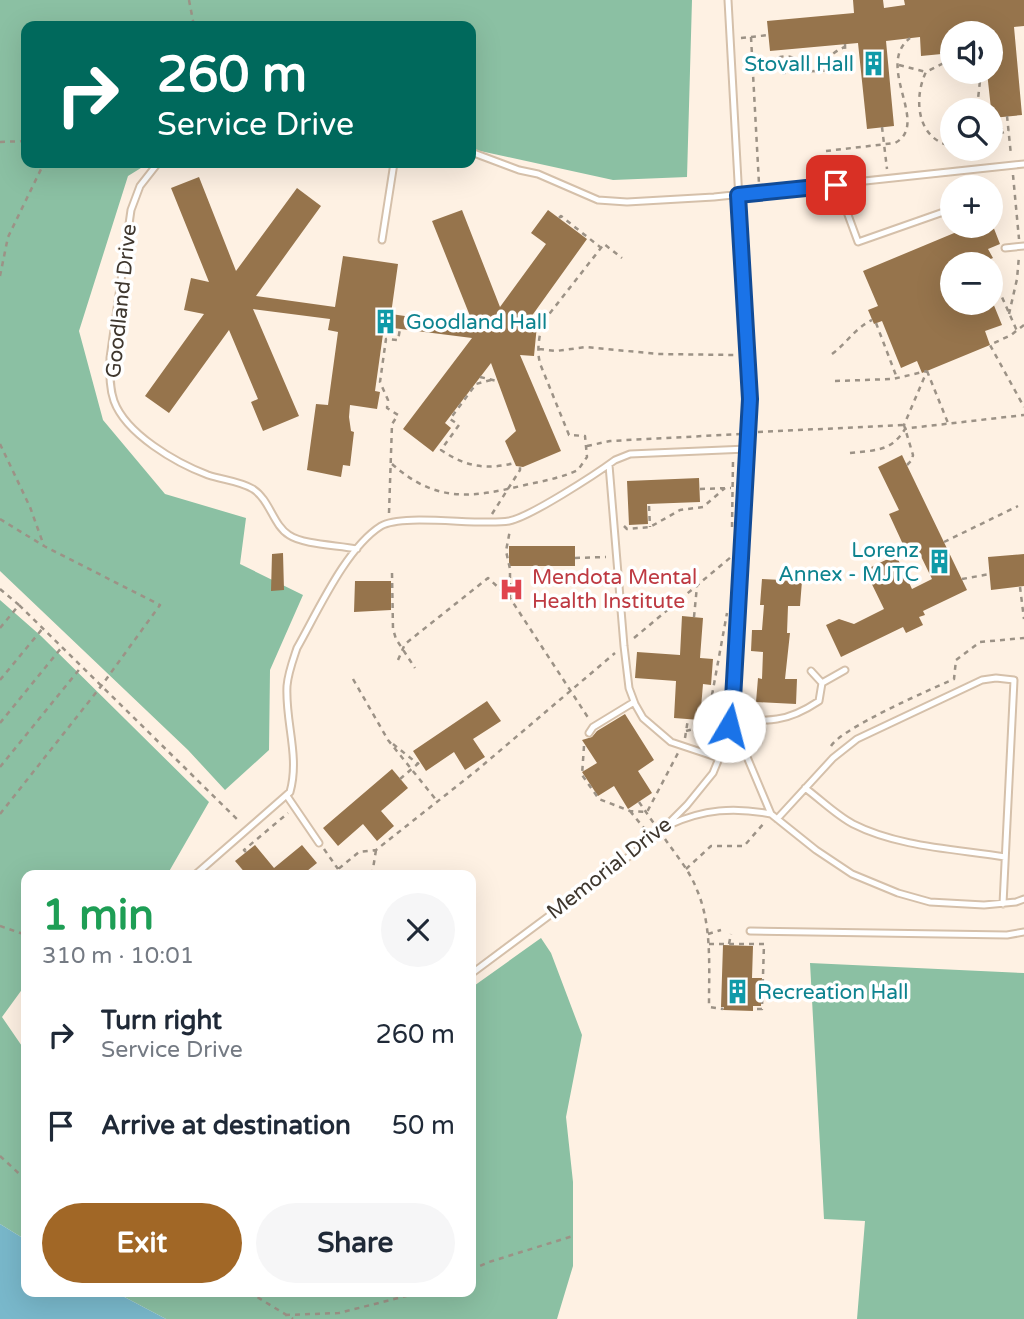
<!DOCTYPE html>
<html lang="en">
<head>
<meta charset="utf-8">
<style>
  body { margin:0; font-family:"Varela Round",sans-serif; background:#f6f6f7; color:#1f2937; height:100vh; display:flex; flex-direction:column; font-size:26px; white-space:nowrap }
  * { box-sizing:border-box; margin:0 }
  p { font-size:23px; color:#747a83 }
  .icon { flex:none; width:38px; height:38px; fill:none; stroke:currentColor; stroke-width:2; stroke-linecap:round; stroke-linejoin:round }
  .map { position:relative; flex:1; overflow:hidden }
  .side { position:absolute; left:21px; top:870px; width:455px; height:427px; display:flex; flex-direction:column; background:#fff; border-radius:14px; box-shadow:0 7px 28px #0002 }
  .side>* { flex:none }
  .guide { position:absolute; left:21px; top:21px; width:455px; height:147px; border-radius:14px; box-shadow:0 7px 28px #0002; background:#00695c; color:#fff; overflow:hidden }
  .fabs { position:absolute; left:940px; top:21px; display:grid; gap:14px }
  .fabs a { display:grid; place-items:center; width:63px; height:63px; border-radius:50%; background:#fff; box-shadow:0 7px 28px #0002; font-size:35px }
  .pin { position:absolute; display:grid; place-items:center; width:60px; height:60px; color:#fff; margin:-30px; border-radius:14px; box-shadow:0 4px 10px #0006 }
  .me { position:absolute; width:77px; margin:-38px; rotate:8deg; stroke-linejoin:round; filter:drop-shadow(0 0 5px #0008) }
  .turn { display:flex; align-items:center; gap:24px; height:147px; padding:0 21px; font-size:32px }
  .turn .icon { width:91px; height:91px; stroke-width:2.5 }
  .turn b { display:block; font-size:49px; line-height:60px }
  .round { display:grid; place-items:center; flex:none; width:74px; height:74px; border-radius:37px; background:#f6f6f7 }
  .head { display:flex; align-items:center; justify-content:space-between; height:119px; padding:0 21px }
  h1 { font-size:42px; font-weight:700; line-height:52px; color:#1e9e55 }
  .cta { display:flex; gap:14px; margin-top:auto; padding:14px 21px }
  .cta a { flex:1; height:80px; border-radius:42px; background:#a16726; color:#fff; font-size:28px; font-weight:700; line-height:80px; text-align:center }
  .cta a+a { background:#f6f6f7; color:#1f2937 }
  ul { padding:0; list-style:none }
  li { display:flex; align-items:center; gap:21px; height:91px; padding:0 21px }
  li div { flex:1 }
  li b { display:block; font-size:26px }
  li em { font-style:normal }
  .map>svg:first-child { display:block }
</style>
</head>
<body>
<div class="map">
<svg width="1024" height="1319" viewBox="0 0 1024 1319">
  <rect width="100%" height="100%" fill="#fef1e3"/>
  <path fill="#8bc0a3" d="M0 0H692L687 177 613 180 471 149V26H26V163H149L128 176 79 331 103 420 165 494 246 518 240 564 303 595 270 670 269 750 225 790 188 750 0 571Z
    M0 600 41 636 209 802 167 875H26V984L2 1017 26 1052V1240L0 1224Z
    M541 938 551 953 582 1035 566 1117 573 1182V1266L557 1319H166L115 1292H471V988Z
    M810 963 1024 973V1319H857L865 1221 824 1219Z"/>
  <path fill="#79b8cb" d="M0 1224 26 1240V1292H115L166 1319H0Z"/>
  <path fill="#96744c" d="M853 0H883L884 8 905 5 904 0H1024V26L1014 27 1022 115 992 118 987 72H990V33H984V31L952 33V53L921 56 920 37 886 41 894 126 867 129 858 43 770 51 767 21 854 13Z
    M199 177 236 271 297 188 321 206 256 296 335 307 343 256 398 264 391 314 474 326 432 221 462 210 500 307 546 244 531 233 548 210 587 239 526 324 537 325 534 356 520 355 561 451 523 467 516 466 505 441 516 431 491 363 445 423 451 428 433 452 403 429 472 338 393 328 392 335 383 334 375 391 380 392 377 409 350 405 349 417 351 431 354 432 350 466 343 465 341 477 307 470 316 404 328 405 338 332 328 330 330 319 253 309 299 416 263 431 251 402 258 399 229 330 169 413 145 396 204 314 184 310 191 278 209 282 171 188Z
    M971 226H993L1000 244 988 249 993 258 978 264H952V303H993L1002 325 985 331 990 345 922 373 917 361 901 368 882 321 874 324 868 310 878 306 863 271Z
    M902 455 967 590 923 611 925 615 919 617 923 625 906 633 903 627 841 657 826 625 839 619 854 624 884 609 865 570 896 555 912 589 932 579 917 548 907 553 889 514 899 510 878 467Z
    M699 478 700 502 647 504 648 524 629 525 627 481Z
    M509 546H575V566H509Z
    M283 553 284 590 271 591 272 554Z
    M1024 554V586L991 590 988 557Z
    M762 579 802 581 800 606H788L787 633H790L785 679H797L796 704 756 702 758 678 762 679 763 652 751 651 752 630H762L764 605H760Z
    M355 581H391V610L354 612Z
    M682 616 703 618 700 658 713 659 711 685 703 684 700 720 674 718 676 681 635 678 637 652 680 655Z
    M487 701 501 721 473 739 485 757 465 770 454 752 426 771 413 751Z
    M625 714 654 760 638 771 652 793 628 809 614 786 598 796 582 772 597 763 582 740 592 737 597 731Z
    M392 769 408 788 381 811 394 826 377 841 363 824 338 846 323 828Z
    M255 845 274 868 302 845 317 863 302 875H247L235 861Z
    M723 945 753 946 752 978H762L761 1006H753V1011L723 1010 724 1007H721Z"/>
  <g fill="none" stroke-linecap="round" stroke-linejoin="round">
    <defs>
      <path id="service" d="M471 152 519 170 538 174 598 200 627 202 714 197 1024 164
        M158 163 140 186 131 210 110 358C110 372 109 387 114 401 126 434 176 463 208 475 223 480 240 481 253 489 270 500 273 525 289 535 304 545 338 545 357 549
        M837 185 858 242 952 209
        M382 240 394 163
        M1005 248 1024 246
        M609 465 624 646 629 688 635 704 643 718 671 742 719 758
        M822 683 845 670
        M734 703 742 745 771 814 816 850 852 874 898 893 930 902 984 905 1016 902 1024 899
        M737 725C753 720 762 721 777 719 792 717 807 709 819 701L822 683 811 671
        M589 733 593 727 634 702
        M805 788C820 799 836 815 853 824 898 847 955 849 1005 857
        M287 796 319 843
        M777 819 833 758 857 739 982 680 996 678 1014 680 1003 904
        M669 825C704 809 734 807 771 814
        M195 875 290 792C300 756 285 722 287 686 288 673 293 660 297 648 318 611 346 548 381 526 402 513 480 526 509 521 530 517 596 474 615 460L630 454 747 449
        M750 931 1007 935 1024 932
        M471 974 655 837 687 805 713 773 724 746 733 699 750 399 728 0"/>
    </defs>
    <use href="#service" stroke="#d5c0aa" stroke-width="9"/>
    <path stroke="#9c9286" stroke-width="2.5" stroke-dasharray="5 5" stroke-linecap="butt" d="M189 0 194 26
      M751 37 759 184
      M741 38 769 35
      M845 44C845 50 846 57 845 63L833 70 783 73 779 69 778 59 780 57C796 53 799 67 813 65 826 62 833 51 845 47
      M952 59 926 72C913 99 917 140 952 146
      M899 65 926 72
      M981 72 978 99 983 110
      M1007 116 1011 155
      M990 122 1001 129 1009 130
      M882 127 887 169
      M990 138 1009 130
      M0 142 26 141
      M826 151 895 143C931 124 874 66 910 38
      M1013 175 1019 239
      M559 218 561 216 600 247
      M990 270 1017 331
      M0 276 8 237 44 163
      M1009 314 1017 279 1019 256
      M876 323 897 378
      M1024 325 1011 335 990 345 1024 407
      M539 349 556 351 586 347 658 354 738 355
      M832 354C847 343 855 328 872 320
      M927 371 948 423
      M480 377 497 381
      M491 380 476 384 450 419 459 425 441 450C466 467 486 470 515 463
      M835 381 893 379 927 371
      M758 432 904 425
      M0 444 30 507 44 546
      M587 446 610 441 741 434
      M850 453C875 450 891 452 905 429L910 428 1024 415
      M392 464C436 503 471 498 525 485 543 481 561 478 578 470L587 457 585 436 569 435 541 366C536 353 539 336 543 322L604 244 622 258
      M907 465 912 460 913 455 904 425 927 371
      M700 489 731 488
      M649 506 650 527
      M389 513 392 424 398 415 387 408 388 400 380 382 386 339 398 340 400 329
      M492 514 520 470V467
      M0 519 44 546 160 605 102 685 0 814
      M624 526 627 529 650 527 680 510 703 507 725 488
      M732 527 733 460
      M944 542 1018 506
      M575 558 606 557
      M392 573 393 629 396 639 415 668
      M962 579 990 574
      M1020 587 1024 619
      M0 589 19 605
      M510 598V569L506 551 510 530
      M694 617 697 586
      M0 628 19 605 240 822
      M634 638 731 557
      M398 660 405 644 488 578 510 598 589 719
      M353 679 388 740 437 801
      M0 680 43 628
      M0 723 62 647
      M686 731 701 727 708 717 727 613
      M685 738 688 719
      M393 744 418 764
      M584 746 582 775 599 799 630 811 647 812 678 753
      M831 746C842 728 929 690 954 679L956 660 980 642 1024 638
      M0 767 82 666
      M400 779 420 762
      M639 802 655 825
      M630 811 648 833
      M665 839C676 855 690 871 697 890 712 925 709 966 709 1004L710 1007 723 1009
      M324 849 338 869
      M246 852 244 850 288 813
      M686 869 711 846H744L765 822
      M331 875 359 852 376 850 476 771 615 653
      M372 875 376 850
      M0 926 26 935
      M708 934 721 930
      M709 944H764L762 1007V1009H753
      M729 944 731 934
      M0 1156 26 1180
      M471 1270 489 1262 573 1236
      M249 1292 293 1319
      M285 1315 339 1313 422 1292"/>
    <use href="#service" stroke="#fff" stroke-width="5"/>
  </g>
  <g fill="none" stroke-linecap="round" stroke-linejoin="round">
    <defs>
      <path id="route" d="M729 726 733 699 750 399 738 195 836 185"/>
    </defs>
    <use href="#route" stroke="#114b97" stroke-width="18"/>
    <use href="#route" stroke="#1a73e8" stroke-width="12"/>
  </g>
  <defs>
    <symbol id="building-bare" viewBox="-9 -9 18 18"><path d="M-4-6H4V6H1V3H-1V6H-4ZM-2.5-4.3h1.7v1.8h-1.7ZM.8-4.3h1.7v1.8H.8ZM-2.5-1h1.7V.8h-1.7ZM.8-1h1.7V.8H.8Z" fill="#0f9aa8" stroke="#fff" stroke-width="2.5" paint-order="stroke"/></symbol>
    <symbol id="hospital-bare" viewBox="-9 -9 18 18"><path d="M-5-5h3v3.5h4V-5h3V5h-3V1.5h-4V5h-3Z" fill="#e0444e" stroke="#fff" stroke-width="2.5" paint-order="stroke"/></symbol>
  </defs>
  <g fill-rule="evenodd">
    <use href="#building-bare" x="856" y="46" width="35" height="35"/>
    <use href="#building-bare" x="368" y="304" width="35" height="35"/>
    <use href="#building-bare" x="922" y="544" width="35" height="35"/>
    <use href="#hospital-bare" x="494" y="572" width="35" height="35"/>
    <use href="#building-bare" x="720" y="974" width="35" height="35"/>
  </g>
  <g text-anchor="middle" stroke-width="7" stroke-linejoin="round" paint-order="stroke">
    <g font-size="21" fill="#0d838f" stroke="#fff" text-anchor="end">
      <text x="854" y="71">Stovall Hall</text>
      <text x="406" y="329" text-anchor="start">Goodland Hall</text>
      <text x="919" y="557">Lorenz<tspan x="919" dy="24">Annex - MJTC</tspan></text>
      <text x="757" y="999" text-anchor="start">Recreation Hall</text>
    </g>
    <g font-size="21" fill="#3f372e" stroke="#fff">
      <text transform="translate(121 301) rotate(-84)" y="7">Goodland Drive</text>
      <text transform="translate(609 868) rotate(-38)" y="7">Memorial Drive</text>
    </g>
    <g font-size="21" fill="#be3a42" stroke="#fff" text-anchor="start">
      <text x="532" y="584">Mendota Mental<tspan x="532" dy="24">Health Institute</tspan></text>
    </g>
  </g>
</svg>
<div class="fabs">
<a><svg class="icon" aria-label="sound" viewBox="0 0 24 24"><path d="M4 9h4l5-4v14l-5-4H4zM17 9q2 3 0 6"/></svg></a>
<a><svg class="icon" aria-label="search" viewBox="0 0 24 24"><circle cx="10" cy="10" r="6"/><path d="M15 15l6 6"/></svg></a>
<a>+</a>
<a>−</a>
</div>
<div class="pin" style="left:836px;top:185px;background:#d93025"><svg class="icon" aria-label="arrive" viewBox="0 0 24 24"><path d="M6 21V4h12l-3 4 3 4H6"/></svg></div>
<svg class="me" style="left:729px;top:726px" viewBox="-20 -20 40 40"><circle r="19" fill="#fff"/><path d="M0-13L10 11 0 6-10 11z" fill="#1a73e8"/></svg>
<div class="guide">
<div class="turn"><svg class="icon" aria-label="right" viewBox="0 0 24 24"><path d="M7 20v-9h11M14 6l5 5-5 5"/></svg><div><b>260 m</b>Service Drive</div></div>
</div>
<section class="side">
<div class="head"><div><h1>1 min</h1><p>310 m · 10:01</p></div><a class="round"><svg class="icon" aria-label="close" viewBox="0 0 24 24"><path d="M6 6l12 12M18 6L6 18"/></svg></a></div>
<ul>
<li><svg class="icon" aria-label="right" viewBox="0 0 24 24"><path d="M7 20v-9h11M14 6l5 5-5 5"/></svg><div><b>Turn right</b><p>Service Drive</p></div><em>260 m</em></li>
<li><svg class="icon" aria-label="arrive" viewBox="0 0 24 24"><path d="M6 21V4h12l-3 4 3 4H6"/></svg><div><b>Arrive at destination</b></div><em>50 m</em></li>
</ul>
<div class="cta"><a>Exit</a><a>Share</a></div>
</section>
</div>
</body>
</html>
